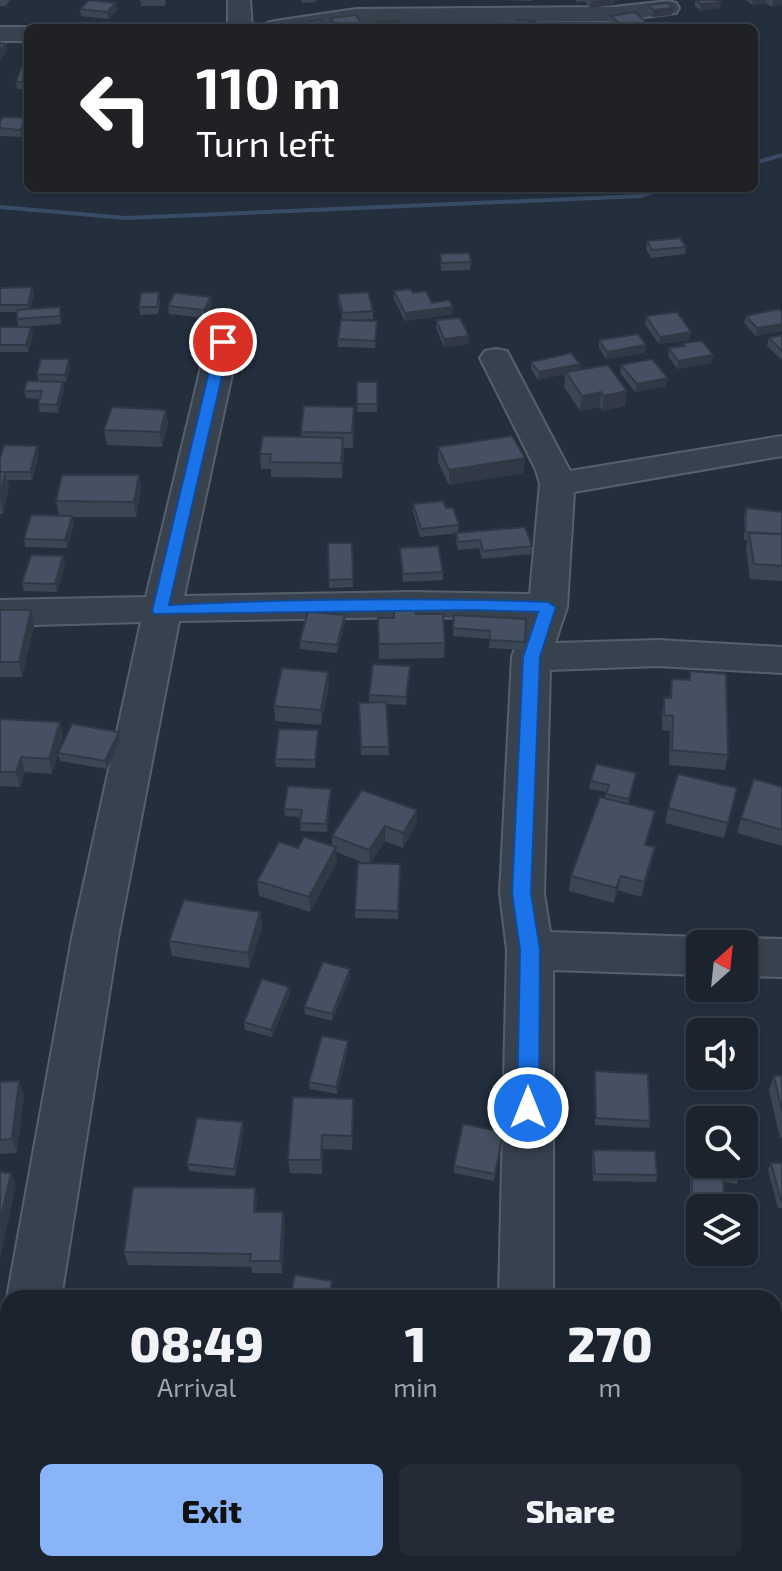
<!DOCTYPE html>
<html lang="en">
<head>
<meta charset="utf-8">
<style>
  body { margin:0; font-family:"Exo 2",sans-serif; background:#242b36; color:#f1f3f6; height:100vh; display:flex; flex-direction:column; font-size:30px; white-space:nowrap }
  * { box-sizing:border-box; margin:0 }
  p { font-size:26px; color:#a0a4aa }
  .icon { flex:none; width:44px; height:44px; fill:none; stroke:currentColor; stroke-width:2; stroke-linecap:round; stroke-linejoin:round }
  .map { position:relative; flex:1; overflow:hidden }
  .sheet { position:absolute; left:0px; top:1290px; width:782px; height:282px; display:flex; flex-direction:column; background:#1b232e; border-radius:24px 24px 0 0; box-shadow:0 2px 6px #0004,0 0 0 2px #39404a }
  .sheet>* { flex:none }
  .banner { position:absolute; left:24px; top:24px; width:734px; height:168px; border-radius:12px; box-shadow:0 2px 6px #0004,0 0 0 2px #39404a; background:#202124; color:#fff; overflow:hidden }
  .needle { width:52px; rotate:27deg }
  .buttons { position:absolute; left:686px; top:930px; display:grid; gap:16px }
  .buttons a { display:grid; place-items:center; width:72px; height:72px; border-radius:12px; background:#1b232e; box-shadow:0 2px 6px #0004,0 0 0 2px #39404a; font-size:40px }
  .pin { position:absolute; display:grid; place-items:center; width:68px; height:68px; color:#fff; margin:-34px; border:4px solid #fff; border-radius:50%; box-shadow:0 2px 8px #0007 }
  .me { position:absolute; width:88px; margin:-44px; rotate:0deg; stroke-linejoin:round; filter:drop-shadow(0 0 6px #0008) }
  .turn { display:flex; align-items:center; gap:28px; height:168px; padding:0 40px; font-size:36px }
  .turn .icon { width:104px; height:104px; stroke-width:2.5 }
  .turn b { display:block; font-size:56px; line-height:68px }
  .eta { display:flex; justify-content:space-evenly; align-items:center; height:136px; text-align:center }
  .eta b { font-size:48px; font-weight:800; line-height:56px }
  .primary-button { display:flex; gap:16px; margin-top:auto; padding:16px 40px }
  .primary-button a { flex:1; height:92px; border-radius:12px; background:#8ab4f8; color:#111; font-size:32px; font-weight:800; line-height:92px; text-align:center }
  .primary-button a+a { background:#242b36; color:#f1f3f6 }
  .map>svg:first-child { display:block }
</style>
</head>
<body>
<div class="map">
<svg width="782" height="1571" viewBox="0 0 782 1571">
  <rect width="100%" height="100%" fill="#242f3e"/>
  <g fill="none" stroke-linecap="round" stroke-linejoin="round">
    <path fill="#394c67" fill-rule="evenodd" d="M782 153V157L754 165V161Z
      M660 188H672L641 198 126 220 0 209V205L126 216 640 194Z"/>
    <defs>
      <path id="street" d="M228 0H250L252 28H228Z
        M668 1 676 3 679 8 676 13 614 21 356 23 322 28H263L267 23 275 21 356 9 614 7Z
        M0 27H28L32 28H28V41H0Z
        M223 333 234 335 239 342 184 596 411 592 530 594 540 484 536 470 480 358 485 351 496 349 507 351 570 471 782 436V456L574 492 567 607 555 643 658 640 782 647V673L658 666 550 670 544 893 550 932 700 937 717 944H700V975L553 970V1298H499L507 950 500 893 512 657 525 619 411 617 179 621 118 938 61 1298H8V1301L7 1298 72 938 141 622 0 626V600L146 597 207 342 212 335Z
        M744 938 782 939V977L744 976V944H727Z
        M774 1395H782V1453H774Z
        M8 1447V1558L0 1561V1450Z
        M483 1564H545V1571H483Z"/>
    </defs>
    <use href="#street" stroke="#565f6c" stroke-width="4"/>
    <use href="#street" fill="#38414e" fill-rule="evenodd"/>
  </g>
  <path fill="#3b4654" d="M0 0H10L6 6H0Z
    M140 0H166L165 6H141Z
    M302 0H316V2L302 3Z
    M500 0H532V1Z
    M575 0H615L613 5 590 8 584 1 577 2Z
    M695 0H719L720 8 700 11 695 6Z
    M746 0H782V5L772 7 766 3 752 5Z
    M648 5 672 15 652 17 648 12Z
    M80 9 117 10 108 19 81 16Z
    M611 16 646 28H616L610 22Z
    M28 68V89H17L16 82Z
    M28 118 22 137 0 136V122Z
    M647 241 686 247 685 254 651 258 646 249Z
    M440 254 471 262 470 270 441 271Z
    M32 287 34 295 30 309 60 307 61 324 20 327 33 335 28 352H0V327H18L17 312H0V288Z
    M394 291 413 293 453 314 405 321 394 299Z
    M338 294 373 311V319L356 320 377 329 375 348 338 347V339L343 320 338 301Z
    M211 297 212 305 205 318 169 314 168 306Z
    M160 300 158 314 140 315 139 307Z
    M782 312V331L756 336 744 323 746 316Z
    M646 316 689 340 659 344 645 324Z
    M436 320 469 344 444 347 436 328Z
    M782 335V360L767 346 769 338Z
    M599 340 646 345 645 353 606 359 599 348Z
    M683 343 713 355 711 363 677 369 668 356 669 348 683 346Z
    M531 362 579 370 627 391 625 406 602 411 600 407 580 411 564 387 565 374 538 380 531 369Z
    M621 365 666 386 635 392 620 373Z
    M70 367 66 382H63L64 390 58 413 40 412 38 404 40 399 26 398 24 391 39 382 37 374Z
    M357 382H377V412H357Z
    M354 407 353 448H344L342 478 271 477V469H261L260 454 301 437V432Z
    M166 410 168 425 162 447 107 445 104 430Z
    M37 446 39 454 32 480H7L9 487 3 514H0V459Z
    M438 447 525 458 523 473 449 485 438 462Z
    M139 475 141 490 136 517H72L74 524 67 548 25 547 24 539 59 515 56 501Z
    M413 504 446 508 459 525 458 533 420 537 413 512Z
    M746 508 782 512V581L750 579 746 548 748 540H744V516Z
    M456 533 532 546 531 554 482 559 479 548 458 550 456 541Z
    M352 543 353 587 329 588V580Z
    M400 548 443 572V580L403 582Z
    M65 564 57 592 24 591 22 583Z
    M0 610 34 626 22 677H0Z
    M416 614 445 643 444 658 379 659 378 618H393Z
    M454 615 526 619 524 650 489 648 490 639 453 636Z
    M345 623 337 653 300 649V641Z
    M690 671 728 755 725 770 669 765 670 731 662 730V713L664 698H669L672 679 688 680Z
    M328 672 329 687 321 725 275 721 274 706Z
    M410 674 406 705 386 704 389 755H361L359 703H369V695Z
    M0 719 60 722 63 737 59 749 120 740 107 769 60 761 58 754 52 774 25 772 20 787 0 786Z
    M318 730 315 768 276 767 275 759Z
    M636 773 628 804 652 826 646 845 652 862 641 897 618 890 614 903 569 891 571 876 605 798 606 792 589 789 591 781Z
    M782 787V846L737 833 741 818Z
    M737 788 724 838 665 823 668 808Z
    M331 796 327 832 300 831 301 817 285 816 284 809Z
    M417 810 416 825 403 848 385 841 370 864H400L398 919 355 918V910L367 864 336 852 337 862 310 912 259 896 257 881 298 848 332 846V836Z
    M260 912 262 927 249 968 172 956 169 941Z
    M350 969V977L332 1021 305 1014 304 1007Z
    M289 987 290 994 272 1037 245 1030 244 1022Z
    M348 1049 337 1094 310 1089 309 1082Z
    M595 1071 650 1121 649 1128 595 1125 594 1078Z
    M774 1076H782V1138H780L769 1090Z
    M0 1082 24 1095 17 1153 0 1154Z
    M353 1099 352 1150 323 1149 322 1174 290 1173 288 1160Z
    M244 1130 235 1176 189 1171 187 1164Z
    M502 1139 494 1181 454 1173V1166Z
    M692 1144 739 1177 737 1184 723 1182 724 1197 721 1204 690 1200V1151Z
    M593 1150 657 1175 656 1182 593 1181 592 1157Z
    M771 1163H782V1208H778L768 1170Z
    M255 1188 257 1201 256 1212 285 1225 282 1273H252L251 1267 128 1265 124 1252Z
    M687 1564H765L766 1571H688Z"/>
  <path fill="#303945" d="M600 0H615L613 5 590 8 591 1Z
    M753 0H766V3L752 5Z
    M773 0H782V5L772 7Z
    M721 2 720 8 700 11 701 4Z
    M116 3 117 10 108 19 107 12Z
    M673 8 672 15 652 17 653 10Z
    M647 23 646 28H622L623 27Z
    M6 44 7 51 0 60V51Z
    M28 118V126L22 137 20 130Z
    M32 287 34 295 29 312 28 305Z
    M211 297 212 305 205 318 204 310Z
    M453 307V314L405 321V313Z
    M782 324V331L756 336 757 328Z
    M31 327 33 335 28 352 26 345Z
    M691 332 689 340 659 344 660 337Z
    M469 336V344L444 347V339Z
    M646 345 645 353 606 359 607 352Z
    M713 355 711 363 677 369 678 361Z
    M69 359 70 367 66 382 65 375Z
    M580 364 579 372H566L565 374 538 380 539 372Z
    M668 378 666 386 635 392 637 384Z
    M63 382 64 390 58 413 57 405Z
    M627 391 625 406 602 411 604 396Z
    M601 392 600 407 580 411 582 396Z
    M354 407 355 422 353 448 352 433Z
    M166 410 168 425 162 447 160 432Z
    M343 438 344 453 342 478 341 463Z
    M37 446 39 454 32 480 30 472Z
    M525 458 523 473 449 485V470Z
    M5 472 9 487 3 514 0 496Z
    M139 475 141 490 136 517 134 502Z
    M72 516 74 524 67 548 65 540Z
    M63 556 65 564 57 592 55 584Z
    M31 610 34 626 22 677 19 662Z
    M345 615V623L337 653V645Z
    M328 672 329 687 321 725V710Z
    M60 722 63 737 52 774 49 759Z
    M119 732 120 740 107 769 105 761Z
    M21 757 25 772 20 787 16 772Z
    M331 789V796L327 832 326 824Z
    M417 810 416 825 403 848V833Z
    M655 811 652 826 642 859 645 845Z
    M385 826V841L370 864 369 850Z
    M336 847 337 862 310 912 309 897Z
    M655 847 652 862 641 897 644 882Z
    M621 876 618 890 614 903 616 888Z
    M260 912 262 927 249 968 248 953Z
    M350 969V977L332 1021V1014Z
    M289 987 290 994 272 1037 271 1030Z
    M348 1041V1049L337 1094 336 1087Z
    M19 1081 24 1095 17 1153 12 1139Z
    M353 1099 354 1112 352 1150V1136Z
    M243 1122 244 1130 235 1176 234 1169Z
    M322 1135 323 1149 322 1174 321 1160Z
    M11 1173 16 1186 0 1259V1221Z
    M255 1188 257 1201 255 1225 254 1212Z
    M283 1212 285 1225 282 1273 280 1261Z
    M165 1564H169V1571H165Z"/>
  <path fill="#455162" stroke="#303945" stroke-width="2" d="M89 0 116 3 107 12 80 9Z
    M696 0H719L721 2 701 4Z
    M668 3 673 8 653 10 648 5Z
    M635 12 647 23 623 27 611 16Z
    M356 15 364 28H337L331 18Z
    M321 20 324 28H294L292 23Z
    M518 20 535 21 537 28H520Z
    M398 21 401 28H376L374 22Z
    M0 43 6 44 0 51Z
    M21 68H28V82H16Z
    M3 117 28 118 20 130 0 128V122Z
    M680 238 686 247 652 250 647 241Z
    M469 253 471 262 442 263 440 254Z
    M32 287 28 305H0V288Z
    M410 289 413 293 426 291 432 303 449 300 453 307 405 313 394 291Z
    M159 292 157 307H139L141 293Z
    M368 292 373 311 343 313 338 294Z
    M175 293 211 297 204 310 168 306Z
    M60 307V316L17 319V310Z
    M779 309 782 312V324L757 328 746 316Z
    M677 312 691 332 660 337 646 316Z
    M460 318 469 336 444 339 436 320Z
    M341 320 377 321 375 341 338 339Z
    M0 327H31L26 345H0Z
    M638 334 646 345 607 352 599 340Z
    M782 335V351L769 338Z
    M702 341 713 355 678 361 669 348 685 346 683 343Z
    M571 353 580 364 539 372 531 362Z
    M41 359H69L65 375 37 374Z
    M652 359 668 378 637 384 621 365Z
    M608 365 627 391 604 396 601 392 582 396 566 372Z
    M27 381 63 382 57 405 38 404 42 391H24Z
    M357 382H377V404H357Z
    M304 406 354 407 352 433 301 432Z
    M112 407 166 410 160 432 104 430Z
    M263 436 343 438 341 463 270 462 271 454H260Z
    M512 436 525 458 449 470 438 447Z
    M4 445 37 446 30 472H0V459Z
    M0 472H5L0 496Z
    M62 475H139L134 502 56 501Z
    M443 501 446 508H453L459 525 421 529 413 504Z
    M746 508 782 512V534L745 532Z
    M31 515 72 516 65 540 24 539Z
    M525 527 532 546 483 551 480 540 458 542 456 533Z
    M749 533 782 534V566L754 564Z
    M328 543H352L353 579 329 580Z
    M438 546 443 572 403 574 400 548Z
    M31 555 63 556 55 584 22 583Z
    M394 604H415L416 614H443L445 643 379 644 378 618H394Z
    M0 610H31L19 662H0Z
    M308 612 345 615 337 645 300 641Z
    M454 615 526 619 525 642 490 640V631L453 628Z
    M373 664 410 666 406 697 369 695Z
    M282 668 328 672 321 710 274 706Z
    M690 671 726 674 728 755 672 750 673 716 664 715V698H671L672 679 690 680Z
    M386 702 389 747H361L359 703Z
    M0 719 60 722 49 759 21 757 16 772H0Z
    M72 724 119 732 105 761 58 753Z
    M279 729 318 730 315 760 275 759Z
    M596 764 636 773 629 799 606 794 609 785 591 781Z
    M678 774 737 788 728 823 668 808Z
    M754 779 782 787V830L741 818Z
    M288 786 331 789 326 824 300 823 302 810 284 809Z
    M362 790 417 810 403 833 385 826 369 850 332 836Z
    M600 797 655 811 645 845 655 847 644 882 621 876 616 888 571 876Z
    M304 837 336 847 309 897 257 881 279 842 298 848Z
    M358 863 400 864 398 911 355 910Z
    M184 900 260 912 248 953 169 941Z
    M323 962 350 969 332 1014 304 1007Z
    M262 979 289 987 271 1030 244 1022Z
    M322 1036 348 1041 336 1087 309 1082Z
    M595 1071 648 1074 650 1121 596 1118Z
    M774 1076H782V1112Z
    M19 1081 12 1139 0 1140V1082Z
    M293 1097 353 1099 352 1136 322 1135 321 1160H288Z
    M197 1118 243 1122 234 1169 187 1164Z
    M463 1124 503 1132 495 1174 454 1166Z
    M692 1144 700 1145V1164H739V1177L723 1175 724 1197 692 1193Z
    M593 1150 655 1151 657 1175 595 1174Z
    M771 1163H782V1201H781Z
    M0 1172 11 1173 0 1221Z
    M133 1187 255 1188 254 1212H283L280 1261H250L251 1254 124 1252Z
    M295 1275 332 1281 329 1298H290Z
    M93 1564H165V1571H93Z
    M257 1564H325V1571H256Z
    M603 1564H641V1571H603Z
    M693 1564H765L766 1571H694Z"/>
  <path fill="#1a73e8" stroke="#114b97" stroke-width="2" d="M223 338 230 342 169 605C295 599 422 597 548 602L556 607 540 657 531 893 540 950 539 1108 536 1115 528 1118 521 1115 517 1108 520 950 512 893 523 657 538 612 473 610 154 614 152 611 216 342Z"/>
</svg>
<div class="buttons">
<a><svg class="needle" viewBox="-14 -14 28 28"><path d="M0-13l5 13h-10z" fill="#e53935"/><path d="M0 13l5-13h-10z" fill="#a0a4aa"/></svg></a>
<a><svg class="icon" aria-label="sound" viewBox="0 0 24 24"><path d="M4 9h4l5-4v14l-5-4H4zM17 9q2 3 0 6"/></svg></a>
<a><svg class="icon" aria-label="search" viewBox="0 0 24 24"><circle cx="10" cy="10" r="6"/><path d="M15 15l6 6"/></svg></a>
<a><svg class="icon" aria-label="layers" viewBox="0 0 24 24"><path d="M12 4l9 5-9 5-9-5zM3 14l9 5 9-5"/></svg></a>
</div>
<div class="pin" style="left:223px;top:342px;background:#d93025"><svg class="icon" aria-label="arrive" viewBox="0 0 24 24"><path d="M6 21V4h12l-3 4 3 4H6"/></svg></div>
<svg class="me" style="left:528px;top:1108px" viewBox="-20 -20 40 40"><circle r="17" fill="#1a73e8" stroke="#fff" stroke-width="3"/><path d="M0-11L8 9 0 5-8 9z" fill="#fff"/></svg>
<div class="banner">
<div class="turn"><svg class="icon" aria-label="left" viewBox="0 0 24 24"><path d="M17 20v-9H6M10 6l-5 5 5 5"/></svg><div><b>110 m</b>Turn left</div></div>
</div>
<section class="sheet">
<div class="eta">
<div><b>08:49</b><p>Arrival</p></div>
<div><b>1</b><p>min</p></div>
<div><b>270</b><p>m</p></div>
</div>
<div class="primary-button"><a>Exit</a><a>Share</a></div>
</section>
</div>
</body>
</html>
